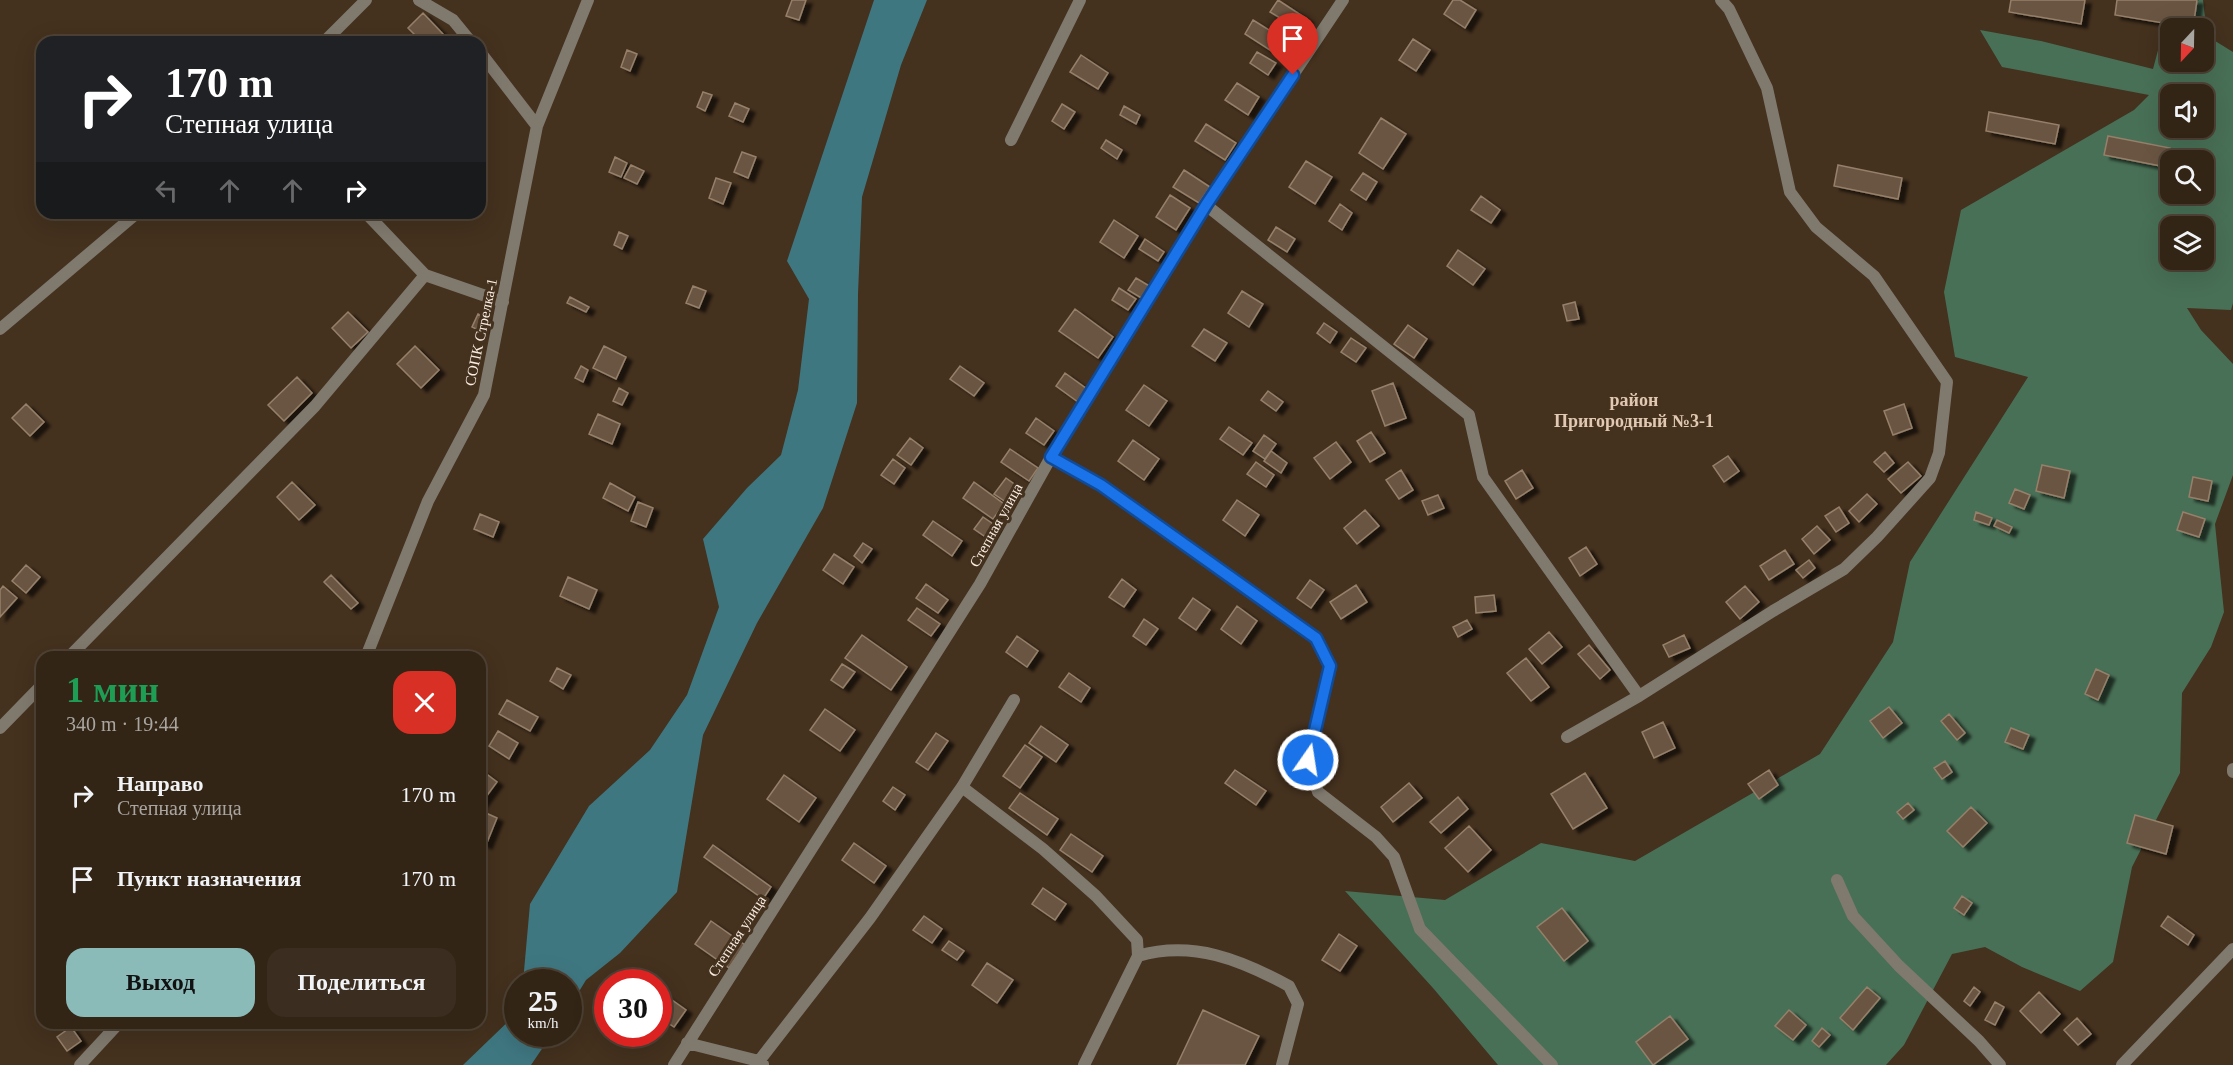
<!DOCTYPE html>
<html lang="ru">
<head>
<meta charset="utf-8">
<style>
  body { margin:0; font-family:"Times New Roman",serif; background:#3b2d1f; color:#f1f3f6; height:100vh; display:flex; flex-direction:column; font-size:22px; white-space:nowrap }
  * { box-sizing:border-box; margin:0 }
  p { font-size:20px; color:#a9a5a1 }
  .icon { flex:none; width:33px; height:33px; fill:none; stroke:currentColor; stroke-width:2; stroke-linecap:round; stroke-linejoin:round }
  .map { position:relative; flex:1; overflow:hidden }
  .panel { position:absolute; left:36px; top:651px; width:450px; height:378px; display:flex; flex-direction:column; background:#332516; border-radius:18px; box-shadow:0 6px 24px #0002,0 0 0 2px #4e4235 }
  .panel>* { flex:none }
  .guide { position:absolute; left:36px; top:36px; width:450px; height:183px; border-radius:18px; box-shadow:0 6px 24px #0002,0 0 0 2px #4e4235; background:#202124; color:#fff; overflow:hidden }
  .needle { width:39px; rotate:202deg }
  .tools { position:absolute; left:2160px; top:18px; display:grid; gap:12px }
  .tools a { display:grid; place-items:center; width:54px; height:54px; border-radius:12px; background:#332516; box-shadow:0 6px 24px #0002,0 0 0 2px #4e4235; font-size:30px }
  .speed { position:absolute; left:504px; top:969px; display:flex; gap:12px; font-size:30px; font-weight:700; text-align:center }
  .speed>* { display:grid; place-content:center; width:78px; height:78px; border-radius:50%; background:#332516; box-shadow:0 6px 24px #0002,0 0 0 2px #4e4235; line-height:1 }
  .speed small { font-size:15px; font-weight:400 }
  .speed .limit { border:9px solid #d22; background:#fff; color:#111 }
  .pin { position:absolute; display:grid; place-items:center; width:51px; height:51px; color:#fff; margin:-62px -26px; border-radius:50% 50% 50% 0; rotate:-45deg; box-shadow:0 0 6px #0007 }
  .pin .icon { rotate:45deg }
  .me { position:absolute; width:66px; margin:-33px; rotate:13deg; stroke-linejoin:round; filter:drop-shadow(0 0 4px #0008) }
  .turn { display:flex; align-items:center; gap:21px; height:126px; padding:0 30px; font-size:27px }
  .turn .icon { width:78px; height:78px; stroke-width:2.5 }
  .turn b { display:block; font-size:42px; line-height:51px }
  .lanes { display:flex; align-items:center; height:57px; padding:0 30px; background:#0003; justify-content:center; gap:30px; direction:ltr }
  .lanes .off { opacity:.35 }
  .round { display:grid; place-items:center; flex:none; width:63px; height:63px; border-radius:18px; background:#3b2d1f }
  .head { display:flex; align-items:center; justify-content:space-between; height:102px; padding:0 30px }
  h1 { font-size:36px; font-weight:700; line-height:45px; color:#1e9e55 }
  .button { display:flex; gap:12px; margin-top:auto; padding:12px 30px }
  .button a { flex:1; height:69px; border-radius:18px; background:#8bbbb9; color:#111; font-size:24px; font-weight:700; line-height:69px; text-align:center }
  .button a+a { background:#3b2d1f; color:#f1f3f6 }
  ul { padding:0; list-style:none }
  li { display:flex; align-items:center; gap:18px; height:84px; padding:0 30px }
  li div { flex:1 }
  li b { display:block; font-size:22px }
  li em { font-style:normal }
  .map>svg:first-child { display:block }
</style>
</head>
<body>
<div class="map">
<svg width="2233" height="1065" viewBox="0 0 2233 1065">
  <defs>
    <filter id="shadow"><feDropShadow dx="6" dy="4" stdDeviation="1.5" flood-color="#0009"/></filter>
  </defs>
  <rect width="100%" height="100%" fill="#44311e"/>
  <path fill="#487056" fill-rule="evenodd" d="M2199 0H2203L2207 36 2233 52V303L2231 310 2187 308 2201 330 2233 364V475L2215 524 2224 612 2211 647 2182 693 2180 773 2132 867 2113 962 2080 991 2022 967 1985 947 1952 954 1904 1045 1886 1065H1498L1433 988 1345 891 1445 900 1541 843 1635 861 1820 754 1893 642 1910 562 2028 377 1955 357 1944 292 1961 210 2134 110 2149 95 2002 67 1980 30 2041 41 2153 69 2164 28ZM2170 28H2204V62H2170ZM2170 94H2204V128H2170ZM2170 160H2204V194H2170ZM2170 226H2204V260H2170Z"/>
  <path fill="#3f7781" d="M874 0H927L901 65 862 197 858 294 857 403 823 508 757 623 703 735 677 892 620 953 586 980 569 1008 568 982H523L530 904 589 806 650 750 687 695 719 607 703 539 747 488 781 455 798 390 809 299 787 261Z
    M517 1013 518 1034H552L531 1065H463Z"/>
  <path fill="#6a5542" stroke="#96806b" stroke-width="1.5" filter="url(#shadow)" d="M792 0H806L799 20 786 16Z
    M1278 0 1307 19 1300 30 1270 12Z
    M1453 0H1460L1476 10 1465 28 1444 14Z
    M2011 0H2085L2081 24 2009 12Z
    M2117 0H2197L2193 28 2115 15Z
    M423 13 443 34 436 42H422L408 28Z
    M1253 20 1288 42 1279 56 1245 34Z
    M1413 39 1430 50 1416 71 1399 60Z
    M627 50 637 54 630 71 621 67Z
    M1257 52 1276 63 1268 75 1250 63Z
    M1081 55 1108 73 1098 89 1070 72Z
    M1237 83 1259 97 1248 115 1225 100Z
    M703 92 712 95 705 111 697 107Z
    M735 103 749 109 743 122 729 116Z
    M1062 104 1075 112 1064 129 1052 121Z
    M1124 106 1140 115 1136 124 1120 115Z
    M1989 112 2059 125 2055 144 1986 131Z
    M1381 118 1406 134 1383 169 1359 153Z
    M1206 124 1236 143 1225 160 1195 141Z
    M2108 136 2170 148 2166 167 2104 155Z
    M1106 140 1122 150 1117 159 1101 148Z
    M742 152 756 157 748 178 734 172Z
    M615 157 627 163 621 177 609 172Z
    M1306 161 1332 177 1315 204 1289 187Z
    M631 165 644 171 637 184 624 178Z
    M1838 165 1902 178 1898 199 1834 186Z
    M1184 170 1210 187 1199 203 1173 187Z
    M1363 173 1377 182 1366 200 1351 190Z
    M716 178 731 183 723 204 709 198Z
    M1170 195 1190 208 1176 230 1156 217Z
    M1481 196 1500 210 1491 223 1471 210Z
    M1340 204 1352 213 1342 230 1329 221Z
    M1114 220 1138 236 1124 258 1100 242Z
    M1276 227 1295 239 1287 252 1268 240Z
    M619 232 628 236 622 249 614 245Z
    M1145 239 1164 252 1158 261 1139 249Z
    M1458 250 1485 269 1473 285 1447 266Z
    M1136 278 1151 287 1143 299 1128 290Z
    M693 286 706 291 699 308 686 303Z
    M1119 288 1136 299 1128 310 1112 300Z
    M1242 291 1263 304 1249 327 1228 313Z
    M570 297 589 307 586 312 567 303Z
    M1575 302 1579 319 1567 321 1563 305Z
    M1075 309 1113 337 1098 358 1059 331Z
    M348 312 368 332 351 348 332 328Z
    M478 314 486 318 480 331 472 327Z
    M1324 323 1337 332 1330 343 1317 333Z
    M1408 325 1427 339 1414 358 1394 344Z
    M1204 329 1227 343 1215 361 1192 346Z
    M1351 338 1366 348 1356 362 1341 352Z
    M415 346 439 370 421 388 397 364Z
    M604 346 626 357 616 379 593 368Z
    M581 366 588 370 583 382 575 378Z
    M960 366 984 383 974 396 950 379Z
    M1065 373 1087 389 1078 402 1056 386Z
    M297 377 312 393 284 421 268 405Z
    M1393 383 1406 418 1385 426 1372 391Z
    M1144 385 1167 401 1149 426 1126 410Z
    M619 388 628 393 622 405 613 401Z
    M1268 391 1283 402 1276 411 1261 400Z
    M26 404 44 422 30 436 12 418Z
    M1904 404 1912 428 1893 435 1884 411Z
    M598 414 620 424 612 444 589 434Z
    M1036 418 1054 431 1044 445 1026 433Z
    M1229 427 1252 443 1243 455 1220 439Z
    M1371 432 1385 453 1370 462 1357 441Z
    M1264 435 1276 444 1265 459 1253 451Z
    M910 438 923 448 911 465 897 455Z
    M1133 440 1159 459 1144 480 1118 461Z
    M1336 442 1351 462 1330 479 1314 458Z
    M1010 449 1038 468 1029 481 1001 462Z
    M1271 451 1287 463 1281 473 1264 461Z
    M1885 452 1894 463 1884 472 1874 462Z
    M1728 456 1739 471 1724 482 1713 466Z
    M893 459 905 468 894 484 881 475Z
    M1256 462 1274 475 1266 487 1247 474Z
    M1908 462 1921 476 1901 493 1888 479Z
    M2042 465 2070 471 2064 498 2036 491Z
    M1401 470 1413 490 1399 499 1386 480Z
    M1522 470 1533 488 1516 499 1505 481Z
    M2193 477 2212 481 2208 501 2189 497Z
    M1006 478 1017 486 1006 502 994 494Z
    M292 482 315 505 299 520 277 497Z
    M974 482 1004 504 993 519 963 498Z
    M610 483 635 497 628 511 603 498Z
    M2015 489 2030 495 2024 509 2009 503Z
    M1867 494 1877 504 1859 522 1849 511Z
    M1438 495 1444 508 1428 515 1422 501Z
    M1237 500 1259 515 1245 536 1223 520Z
    M638 502 653 508 646 527 631 521Z
    M1839 507 1849 523 1836 532 1825 516Z
    M1365 510 1379 526 1357 544 1344 528Z
    M1976 512 1992 518 1989 525 1974 520Z
    M2183 512 2205 519 2199 537 2177 530Z
    M480 514 499 522 493 537 474 529Z
    M983 517 996 526 987 538 974 529Z
    M1997 520 2012 527 2009 533 1994 526Z
    M933 521 962 541 952 556 923 535Z
    M1817 526 1830 540 1814 554 1802 539Z
    M863 543 872 549 862 563 854 556Z
    M1586 547 1597 564 1580 576 1569 558Z
    M1785 550 1794 564 1769 580 1760 566Z
    M834 554 854 567 843 584 823 570Z
    M1809 560 1815 568 1803 578 1796 570Z
    M26 565 40 577 26 593 12 581Z
    M331 575 358 603 351 609 324 582Z
    M568 577 597 590 589 609 560 596Z
    M1122 579 1136 590 1124 607 1109 597Z
    M1310 580 1324 590 1311 608 1297 598Z
    M926 584 948 600 938 613 916 598Z
    M1356 585 1367 602 1341 619 1330 602Z
    M3 586 17 598 0 617V590Z
    M1745 586 1759 602 1740 619 1726 602Z
    M1494 595 1496 611 1476 613 1475 597Z
    M1193 598 1210 610 1196 630 1179 618Z
    M1237 606 1257 621 1241 644 1221 629Z
    M917 608 940 624 931 636 908 620Z
    M1144 619 1158 629 1146 645 1133 636Z
    M1467 620 1472 629 1458 637 1453 627Z
    M1549 632 1562 647 1542 664 1529 649Z
    M862 635 907 667 891 690 845 658Z
    M1684 635 1690 648 1669 657 1663 645Z
    M1017 636 1038 651 1027 667 1006 652Z
    M1589 645 1610 670 1600 679 1578 654Z
    M1526 658 1549 687 1531 701 1507 673Z
    M842 664 855 672 843 688 831 680Z
    M557 668 571 675 563 689 550 681Z
    M2096 669 2109 675 2098 700 2085 694Z
    M1069 673 1090 688 1081 702 1059 687Z
    M507 700 538 717 530 731 499 714Z
    M1889 707 1902 723 1883 738 1870 721Z
    M825 709 855 730 840 751 810 730Z
    M1949 714 1965 733 1957 740 1941 721Z
    M1663 722 1675 748 1654 758 1642 732Z
    M1041 726 1068 745 1056 762 1029 743Z
    M2011 728 2029 735 2023 749 2005 742Z
    M498 731 518 743 509 759 489 746Z
    M936 733 948 741 928 770 916 762Z
    M1025 745 1042 757 1020 788 1003 776Z
    M1945 761 1952 772 1942 779 1934 768Z
    M480 769 497 782 480 805Z
    M1235 770 1266 791 1256 805 1225 783Z
    M1769 770 1778 785 1759 799 1748 784Z
    M1585 773 1607 808 1573 829 1551 794Z
    M784 775 816 798 799 822 767 799Z
    M1409 783 1422 798 1393 822 1381 807Z
    M893 787 905 795 895 810 883 801Z
    M1020 793 1058 819 1047 835 1009 808Z
    M1458 797 1468 809 1441 833 1430 822Z
    M1908 803 1914 810 1903 819 1897 812Z
    M1971 807 1987 823 1963 847 1947 831Z
    M486 813 497 818 486 845 480 842V828Z
    M2135 815 2173 826 2166 854 2127 843Z
    M1469 826 1491 850 1468 872 1445 848Z
    M1071 834 1103 856 1092 872 1060 850Z
    M854 843 886 866 874 883 842 860Z
    M713 845 771 887 763 899 704 857Z
    M1043 888 1066 904 1055 920 1032 904Z
    M1962 896 1972 903 1964 915 1954 908Z
    M1562 908 1588 941 1564 961 1537 927Z
    M924 916 942 929 932 943 913 930Z
    M2168 916 2194 935 2188 945 2161 926Z
    M711 921 745 945 729 968 695 944Z
    M1339 934 1357 946 1340 971 1322 960Z
    M949 941 964 951 957 960 942 950Z
    M987 963 1013 980 997 1003 972 985Z
    M1867 987 1880 998 1853 1030 1840 1018Z
    M1974 987 1980 992 1970 1006 1964 1001Z
    M658 990 686 1010 674 1027 658 1016Z
    M2039 992 2060 1014 2041 1033 2020 1011Z
    M1995 1002 2004 1007 1995 1025 1985 1020Z
    M1203 1010 1259 1036 1245 1065H1177Z
    M1789 1010 1806 1025 1793 1040 1775 1026Z
    M1670 1016 1688 1039 1653 1065 1636 1042Z
    M2077 1018 2091 1034 2078 1045 2064 1030Z
    M71 1027 81 1041 67 1051 57 1037Z
    M1822 1028 1830 1035 1819 1047 1812 1041Z"/>
  <g fill="none" stroke-linecap="round" stroke-linejoin="round">
    <path stroke="#7f796e" stroke-width="12" d="M419 0 453 20 471 42
      M324 42 366 0
      M480 52 537 126
      M1011 140 1080 0
      M1206 205 1469 415 1483 477 1639 696
      M366 213 425 275
      M0 329 137 213
      M1051 457 1101 485 1316 638 1330 666 1308 760 1318 792 1376 837 1394 857 1420 929 1552 1065
      M69 657 315 406 425 275 503 302
      M366 657 428 501 484 395 537 126 588 0
      M0 728 42 685
      M1567 737 1639 696 1773 611 1844 569 1877 537 1930 478 1939 453 1947 382 1874 276 1816 227 1790 192 1767 88 1729 9 1721 0
      M2233 769V772
      M962 787 1043 849 1096 896 1137 940 1138 956 1084 1065
      M1837 880 1853 916 1899 966 1979 1041 2000 1065
      M1138 956C1193 940 1241 960 1289 986L1298 1004 1282 1065
      M687 1043 759 1061 763 1064
      M759 1061 870 918 962 787 1014 700
      M80 1065 119 1023
      M674 1065 980 584 1051 457 1206 205 1343 0
      M2122 1065 2233 949"/>
  </g>
  <g fill="none" stroke-linecap="round" stroke-linejoin="round">
    <defs>
      <path id="route" d="M1293 75 1206 205 1051 457 1101 485 1316 638 1330 666 1308 760"/>
    </defs>
    <use href="#route" stroke="#114b97" stroke-width="15"/>
    <use href="#route" stroke="#1a73e8" stroke-width="10"/>
  </g>
  <g text-anchor="middle" stroke-width="6" stroke-linejoin="round" paint-order="stroke">
    <g font-size="15" fill="#f9ede2" stroke="#44311e">
      <text transform="translate(481 332) rotate(-78)" y="5">СОПК Стрелка-1</text>
      <text transform="translate(996 525) rotate(-61)" y="5">Степная улица</text>
      <text transform="translate(737 936) rotate(-57)" y="5">Степная улица</text>
    </g>
    <g font-size="18" font-weight="bold" fill="#e0c8b2" stroke="#44311e">
      <text x="1634" y="406">район<tspan x="1634" dy="21">Пригородный №3-1</tspan></text>
    </g>
  </g>
</svg>
<div class="tools">
<a><svg class="needle" viewBox="-14 -14 28 28"><path d="M0-13l5 13h-10z" fill="#e53935"/><path d="M0 13l5-13h-10z" fill="#a9a5a1"/></svg></a>
<a><svg class="icon" aria-label="sound" viewBox="0 0 24 24"><path d="M4 9h4l5-4v14l-5-4H4zM17 9q2 3 0 6"/></svg></a>
<a><svg class="icon" aria-label="search" viewBox="0 0 24 24"><circle cx="10" cy="10" r="6"/><path d="M15 15l6 6"/></svg></a>
<a><svg class="icon" aria-label="layers" viewBox="0 0 24 24"><path d="M12 4l9 5-9 5-9-5zM3 14l9 5 9-5"/></svg></a>
</div>
<div class="speed"><div>25<small>km/h</small></div><div class="limit">30</div></div>
<div class="pin" style="left:1293px;top:75px;background:#d93025"><svg class="icon" aria-label="arrive" viewBox="0 0 24 24"><path d="M6 21V4h12l-3 4 3 4H6"/></svg></div>
<svg class="me" style="left:1308px;top:760px" viewBox="-20 -20 40 40"><circle r="17" fill="#1a73e8" stroke="#fff" stroke-width="3"/><path d="M0-11L8 9 0 5-8 9z" fill="#fff"/></svg>
<div class="guide">
<div class="turn"><svg class="icon" aria-label="right" viewBox="0 0 24 24"><path d="M7 20v-9h11M14 6l5 5-5 5"/></svg><div><b>170 m</b>Степная улица</div></div>
<div class="lanes"><svg class="icon off" aria-label="left" viewBox="0 0 24 24"><path d="M17 20v-9H6M10 6l-5 5 5 5"/></svg><svg class="icon off" aria-label="ahead" viewBox="0 0 24 24"><path d="M12 20V5M6 11l6-6 6 6"/></svg><svg class="icon off" aria-label="ahead" viewBox="0 0 24 24"><path d="M12 20V5M6 11l6-6 6 6"/></svg><svg class="icon" aria-label="right" viewBox="0 0 24 24"><path d="M7 20v-9h11M14 6l5 5-5 5"/></svg></div>
</div>
<section class="panel">
<div class="head"><div><h1>1 мин</h1><p>340 m · 19:44</p></div><a class="round" style="background:#d93025;color:#fff"><svg class="icon" aria-label="close" viewBox="0 0 24 24"><path d="M6 6l12 12M18 6L6 18"/></svg></a></div>
<ul>
<li><svg class="icon" aria-label="right" viewBox="0 0 24 24"><path d="M7 20v-9h11M14 6l5 5-5 5"/></svg><div><b>Направо</b><p>Степная улица</p></div><em>170 m</em></li>
<li><svg class="icon" aria-label="arrive" viewBox="0 0 24 24"><path d="M6 21V4h12l-3 4 3 4H6"/></svg><div><b>Пункт назначения</b></div><em>170 m</em></li>
</ul>
<div class="button"><a>Выход</a><a>Поделиться</a></div>
</section>
</div>
</body>
</html>
